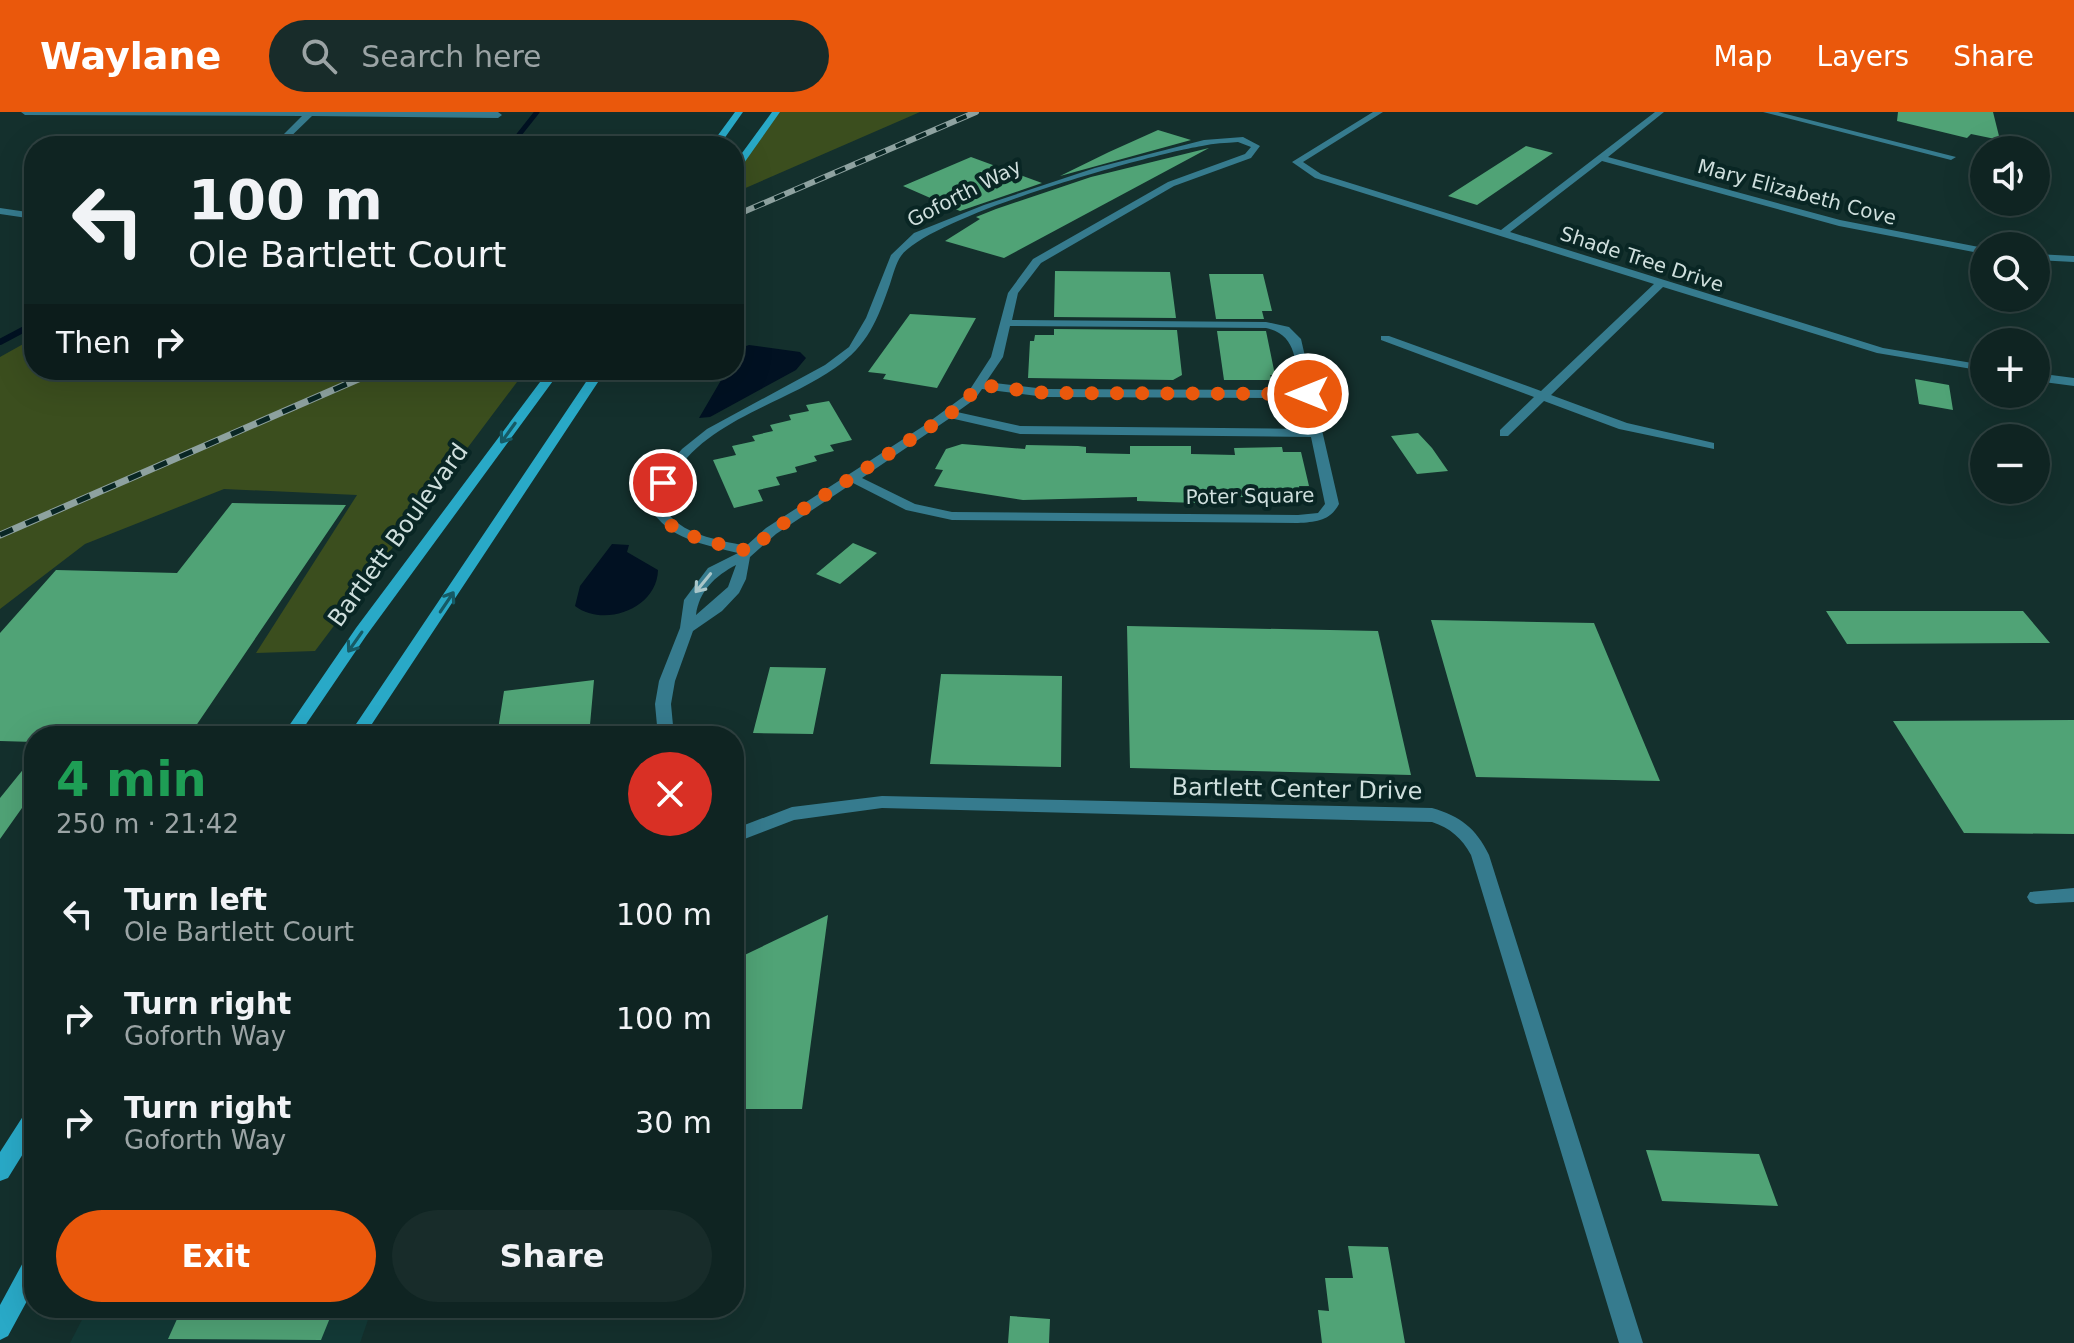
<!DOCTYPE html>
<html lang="en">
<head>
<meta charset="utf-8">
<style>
  body { margin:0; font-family:"DejaVu Sans",sans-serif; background:#182c2a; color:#f1f3f6; height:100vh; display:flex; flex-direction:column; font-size:30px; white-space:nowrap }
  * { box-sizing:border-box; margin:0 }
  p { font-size:26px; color:#9ba4a5 }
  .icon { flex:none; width:44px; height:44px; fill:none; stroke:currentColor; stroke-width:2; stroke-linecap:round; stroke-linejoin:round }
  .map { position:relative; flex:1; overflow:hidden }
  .side { position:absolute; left:24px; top:614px; width:720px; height:592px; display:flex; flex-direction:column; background:#0f2422; border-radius:32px; box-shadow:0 8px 32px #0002,0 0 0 2px #2f4140 }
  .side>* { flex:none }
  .top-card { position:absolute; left:24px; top:24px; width:720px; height:244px; border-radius:32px; box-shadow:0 8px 32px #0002,0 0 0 2px #2f4140; background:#0f2422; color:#f1f3f6; overflow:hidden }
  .fabs { position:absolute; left:1970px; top:24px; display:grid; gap:16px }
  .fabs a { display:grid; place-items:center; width:80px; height:80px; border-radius:50%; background:#0f2422; box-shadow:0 8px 32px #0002,0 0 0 2px #2f4140; font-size:40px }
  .pin { position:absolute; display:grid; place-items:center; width:68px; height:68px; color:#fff; margin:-34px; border:4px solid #fff; border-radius:50%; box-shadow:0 2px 8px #0007 }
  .me { position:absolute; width:88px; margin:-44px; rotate:270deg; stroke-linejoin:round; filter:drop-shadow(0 0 6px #0008) }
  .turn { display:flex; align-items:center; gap:28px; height:168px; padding:0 32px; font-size:36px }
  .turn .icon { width:104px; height:104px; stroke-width:2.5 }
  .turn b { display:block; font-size:56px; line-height:68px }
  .then { display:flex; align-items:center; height:76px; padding:0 32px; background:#0003; gap:16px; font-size:30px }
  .round { display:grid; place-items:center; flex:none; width:84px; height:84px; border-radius:42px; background:#182c2a }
  .overview { display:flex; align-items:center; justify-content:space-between; height:136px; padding:0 32px }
  h1 { font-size:48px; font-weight:600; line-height:60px; color:#1e9e55 }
  .primary-button { display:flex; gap:16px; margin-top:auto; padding:16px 32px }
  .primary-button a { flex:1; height:92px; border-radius:48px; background:#ea580c; color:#fff; font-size:32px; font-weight:600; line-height:92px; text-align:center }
  .primary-button a+a { background:#182c2a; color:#f1f3f6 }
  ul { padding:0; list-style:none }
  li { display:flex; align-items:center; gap:24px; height:104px; padding:0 32px }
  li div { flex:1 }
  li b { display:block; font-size:30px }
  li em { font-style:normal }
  header { display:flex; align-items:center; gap:48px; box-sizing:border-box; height:112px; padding:0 40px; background:#ea580c; color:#fff }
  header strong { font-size:38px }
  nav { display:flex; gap:44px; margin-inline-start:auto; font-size:28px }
  .search { width:560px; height:72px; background:#182c2a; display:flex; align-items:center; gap:20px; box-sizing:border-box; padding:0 28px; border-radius:44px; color:#9ba4a5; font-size:30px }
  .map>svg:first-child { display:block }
</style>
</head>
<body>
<header>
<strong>Waylane</strong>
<div class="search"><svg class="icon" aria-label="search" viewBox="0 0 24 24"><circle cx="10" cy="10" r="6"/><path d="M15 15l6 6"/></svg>Search here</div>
<nav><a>Map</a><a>Layers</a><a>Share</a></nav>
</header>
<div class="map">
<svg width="2074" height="1231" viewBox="0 0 2074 1231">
  <rect width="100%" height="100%" fill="#14302d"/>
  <path fill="#133a37" d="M88 1196H372L360 1231H70Z"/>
  <path fill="#3b4e1e" d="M776 0H920L734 81V59Z
    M34 226V258H526L315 539 256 541 357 383 224 377 85 432 0 497V245Z"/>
  <path fill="#011122" d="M749 233 800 240 806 246 796 258 710 305 699 306 727 258H734V248L743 235Z
    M612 432 629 433 627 440 658 458C657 497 604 516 575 494L580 474Z"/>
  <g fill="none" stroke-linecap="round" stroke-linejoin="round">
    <path stroke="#011122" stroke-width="5" d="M510 34 537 0"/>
    <path stroke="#011122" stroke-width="6" d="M0 230 34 212"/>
  </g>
  <path fill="#50a376" d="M1898 0H1993L2000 28 1971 22 1967 26 1897 9Z
    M1158 18 1191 28 1060 64 1109 40Z
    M1526 34 1553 41 1477 93 1448 84Z
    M1209 36 1004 146 945 129 980 107 976 105 996 97 1091 65Z
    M971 45 1042 71 960 99 903 74Z
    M1055 159 1170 160 1176 206 1054 205Z
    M1209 162H1263L1272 199H1262L1264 207H1216Z
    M910 202 976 206 937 276 883 267 886 262 868 260Z
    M1054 217 1177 218 1182 263 1173 268 1028 266 1030 229H1034L1035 223H1054Z
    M1217 219H1266L1275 263H1270L1272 268H1224Z
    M1915 267 1949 273 1953 298 1919 292Z
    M829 289 852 328 830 333 834 339 814 344 817 349 795 355 797 360 776 365 780 373 758 378 763 389 734 396 713 348 736 343 732 334 755 329 752 324 773 319 770 313 791 308 789 303 809 299 806 293Z
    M1418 321 1432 336 1448 359 1417 362 1391 324Z
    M962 332 1025 337 1026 333 1078 334 1086 335V341L1130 342V334H1191V342L1235 343 1234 336 1282 335 1283 340H1301L1309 374H1299L1302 388 1246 390V385H1196L1197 391 1137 389V385L1023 388 934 374 943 358 935 357 946 337Z
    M232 391 346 393 189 624H34V630L0 629V521L56 458 177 461Z
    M853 431 877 441 840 472 816 462Z
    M1826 499H2023L2050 531 1847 532Z
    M1431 508 1594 511 1660 669 1476 665Z
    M1127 514 1378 519 1411 663 1130 656Z
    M770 555 826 556 813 622 753 621Z
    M941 562 1062 564 1061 655 930 652Z
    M594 568 589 624H497L504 579Z
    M2074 608V722L1964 721 1893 609Z
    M34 644V679L0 727V686Z
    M828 803 802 997H734V848Z
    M1646 1038 1759 1042 1778 1094 1662 1089Z
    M1348 1134 1388 1135 1405 1231H1322L1318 1198 1329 1199 1325 1166H1353Z
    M182 1196H334L321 1228 168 1227Z
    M1010 1204 1050 1207 1049 1231H1008Z"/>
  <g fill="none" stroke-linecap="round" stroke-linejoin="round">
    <path fill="#367b8e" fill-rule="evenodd" d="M21 0H498L502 3 498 6 312 4 281 34H272L302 4 25 3Z
      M1373 0H1383L1303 50 1321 62 1501 118 1655 0H1664L1608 45 1840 108 1984 136V142L1839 114 1602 49 1510 120 1883 236 1984 253V259L1877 241 1663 175 1551 283 1627 311 1714 331V337L1619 317 1544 289 1508 324H1500V318L1534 285 1381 228V224H1389L1541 279 1654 172 1315 66 1292 50Z
      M1763 0H1778L1956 45 1951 48Z
      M1243 25 1260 34 1251 46 1174 74 1041 151 1018 181 1012 208 1266 210 1289 215 1301 227 1339 392C1330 409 1316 410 1298 411L952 408 906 398 853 371 776 422 750 445 746 467 739 481 722 499 693 519 675 569 671 592 674 624H658L655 592 659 569 680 516 684 488 708 456 738 441C703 432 664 427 648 391L660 363 682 337 707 317 825 253 849 235 866 206 891 143 914 121 984 93 1095 56 1204 28ZM1238 30 1251 35 1245 42 1168 70 1033 147 1008 181 991 245 967 282 922 315 766 416 746 434C716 427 676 423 662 391 665 382 668 371 674 363 709 307 784 292 835 256 868 233 877 209 890 172 893 163 896 151 901 144 931 104 1147 43 1202 34 1214 31 1226 31 1238 30ZM1010 214 1266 216C1298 223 1294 250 1301 278L1045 277 986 270 1003 245ZM982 277 1045 285 1302 286 1309 317 1020 314 957 300 975 287ZM950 306 1020 322 1311 325 1325 392 1318 401 1298 403 952 400 915 392 862 366ZM736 453 728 475 696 503C699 479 715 464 736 453Z
      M0 96 34 101V107L0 102Z
      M2036 142 2074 144V150L2036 148Z
      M2036 261 2074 266V274L2036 269Z
      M882 684 1432 696C1460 704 1476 716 1489 743L1643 1231H1619L1471 743C1462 726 1450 716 1432 710L882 696 794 708 734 731V717L792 695Z
      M2074 776V790L2036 792 2030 790 2027 785 2030 780Z"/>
    <path fill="#29a9c7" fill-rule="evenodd" d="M735 0H743L719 34H710Z
      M772 0H780L737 61 734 62V52Z
      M549 258H561L366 524 298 624H282L356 516Z
      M594 258H606L364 624H348Z
      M34 995V1024L8 1066 0 1069V1040L27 998Z
      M34 1142V1176L8 1224 0 1228V1193L26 1145Z"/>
    <defs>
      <path id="rail-far1" d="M734 104 976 0"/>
      <path id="rail" d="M0 423 379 258"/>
    </defs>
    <use href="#rail-far1" stroke="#8ea2a0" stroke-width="6"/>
    <use href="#rail" stroke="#8ea2a0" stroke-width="7"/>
    <use href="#rail-far1" stroke="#092624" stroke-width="4" stroke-dasharray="11" stroke-linecap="butt"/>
    <use href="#rail" stroke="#092624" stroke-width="5" stroke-dasharray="14" stroke-linecap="butt"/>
  </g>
  <defs><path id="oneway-shaft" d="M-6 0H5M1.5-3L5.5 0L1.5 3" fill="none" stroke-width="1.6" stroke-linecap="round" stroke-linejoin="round" transform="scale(2)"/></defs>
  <g stroke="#165a65">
    <use href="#oneway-shaft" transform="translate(508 321) rotate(126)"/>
    <use href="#oneway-shaft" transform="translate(447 490) rotate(-56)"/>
    <use href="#oneway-shaft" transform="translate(355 530) rotate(125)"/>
  </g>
  <use stroke="#a9c6c9" href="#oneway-shaft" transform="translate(703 471) rotate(129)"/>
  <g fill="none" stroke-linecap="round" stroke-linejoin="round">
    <path stroke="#ea580c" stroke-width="14" stroke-dasharray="0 25.2" d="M663 371 655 391C663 425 720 431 748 439L794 403 950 302 981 273 1045 281 1308 282"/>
  </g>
  <g text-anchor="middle" stroke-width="8" stroke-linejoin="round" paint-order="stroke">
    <g font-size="20" fill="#cfdfdd" stroke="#092624">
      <text transform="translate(1797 80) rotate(15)" y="7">Mary Elizabeth Cove</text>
      <text transform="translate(964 81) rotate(-27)" y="7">Goforth Way</text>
      <text transform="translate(1642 147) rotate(18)" y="7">Shade Tree Drive</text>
      <text transform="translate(1250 384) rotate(-1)" y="7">Poter Square</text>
    </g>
    <g font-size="24" fill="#cfdfdd" stroke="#092624">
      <text transform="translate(398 423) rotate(-54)" y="8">Bartlett Boulevard</text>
      <text transform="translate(1297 677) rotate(1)" y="8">Bartlett Center Drive</text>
    </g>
  </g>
</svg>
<div class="fabs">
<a><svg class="icon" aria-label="sound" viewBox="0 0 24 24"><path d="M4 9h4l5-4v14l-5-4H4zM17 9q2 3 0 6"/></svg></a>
<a><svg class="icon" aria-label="search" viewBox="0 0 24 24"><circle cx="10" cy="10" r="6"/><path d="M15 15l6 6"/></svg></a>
<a>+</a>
<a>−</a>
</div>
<div class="pin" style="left:663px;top:371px;background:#d93025"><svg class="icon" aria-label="arrive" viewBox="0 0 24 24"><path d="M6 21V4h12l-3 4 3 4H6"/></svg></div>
<svg class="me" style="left:1308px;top:282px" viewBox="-20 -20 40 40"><circle r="17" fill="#ea580c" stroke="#fff" stroke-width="3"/><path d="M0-11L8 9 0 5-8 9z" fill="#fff"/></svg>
<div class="top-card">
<div class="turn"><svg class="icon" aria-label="left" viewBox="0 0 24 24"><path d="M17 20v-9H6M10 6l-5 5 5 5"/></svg><div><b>100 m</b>Ole Bartlett Court</div></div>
<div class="then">Then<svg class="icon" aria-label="right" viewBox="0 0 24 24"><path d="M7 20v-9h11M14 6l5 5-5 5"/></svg></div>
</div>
<section class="side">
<div class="overview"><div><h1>4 min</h1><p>250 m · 21:42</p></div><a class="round" style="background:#d93025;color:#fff"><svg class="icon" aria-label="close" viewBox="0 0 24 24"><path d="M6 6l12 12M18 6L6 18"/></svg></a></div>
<ul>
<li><svg class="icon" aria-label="left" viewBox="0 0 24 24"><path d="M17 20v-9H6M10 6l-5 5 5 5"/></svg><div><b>Turn left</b><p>Ole Bartlett Court</p></div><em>100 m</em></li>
<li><svg class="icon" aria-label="right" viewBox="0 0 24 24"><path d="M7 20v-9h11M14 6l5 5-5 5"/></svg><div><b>Turn right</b><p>Goforth Way</p></div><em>100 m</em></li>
<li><svg class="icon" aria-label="right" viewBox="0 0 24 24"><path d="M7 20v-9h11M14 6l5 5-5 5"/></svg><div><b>Turn right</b><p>Goforth Way</p></div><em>30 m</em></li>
</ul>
<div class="primary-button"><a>Exit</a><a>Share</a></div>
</section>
</div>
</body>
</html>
